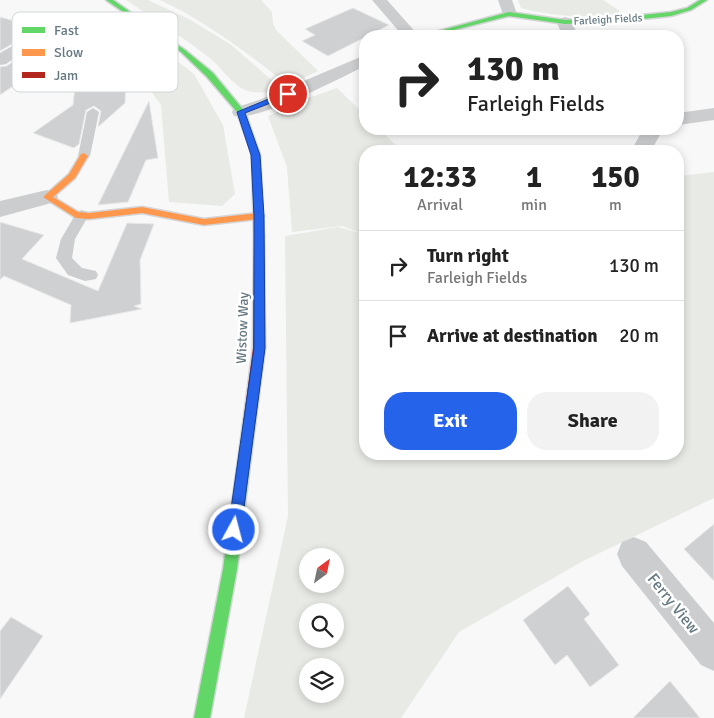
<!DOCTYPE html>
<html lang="en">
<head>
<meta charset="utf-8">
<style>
  body { margin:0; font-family:Signika,sans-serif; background:#f2f2f2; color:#222; height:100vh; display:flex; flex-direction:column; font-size:19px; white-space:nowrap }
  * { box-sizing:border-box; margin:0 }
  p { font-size:16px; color:#767676 }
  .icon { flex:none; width:28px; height:28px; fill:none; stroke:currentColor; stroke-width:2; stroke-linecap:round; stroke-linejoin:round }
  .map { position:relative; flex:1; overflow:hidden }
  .panel { position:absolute; left:359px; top:145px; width:325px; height:315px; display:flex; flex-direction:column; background:#fff; border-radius:20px; box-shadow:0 2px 8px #0003 }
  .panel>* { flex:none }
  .hud { position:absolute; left:359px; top:30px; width:325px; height:105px; border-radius:20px; box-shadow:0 2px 8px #0003; background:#fff; color:#222; overflow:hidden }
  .needle { width:32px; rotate:33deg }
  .controls { position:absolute; left:299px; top:548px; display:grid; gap:10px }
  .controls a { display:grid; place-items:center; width:45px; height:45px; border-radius:50%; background:#fff; box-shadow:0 2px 8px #0003; font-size:25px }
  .pin { position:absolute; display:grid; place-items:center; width:42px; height:42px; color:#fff; margin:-21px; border:2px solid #fff; border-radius:50%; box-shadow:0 1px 5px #0007 }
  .me { position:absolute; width:55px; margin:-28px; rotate:7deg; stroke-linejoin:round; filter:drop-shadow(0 0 4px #0008) }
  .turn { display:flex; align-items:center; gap:18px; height:105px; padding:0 25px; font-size:22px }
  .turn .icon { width:65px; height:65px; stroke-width:2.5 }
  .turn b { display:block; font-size:35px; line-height:42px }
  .eta { display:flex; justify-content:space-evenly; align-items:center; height:85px; text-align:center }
  .eta b { font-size:30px; font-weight:700; line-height:35px }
  .button { display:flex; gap:10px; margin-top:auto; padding:10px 25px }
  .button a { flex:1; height:58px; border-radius:20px; background:#2563eb; color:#fff; font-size:20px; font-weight:700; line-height:58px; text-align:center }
  .button a+a { background:#f2f2f2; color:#222 }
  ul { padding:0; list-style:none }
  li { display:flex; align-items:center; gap:15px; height:70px; padding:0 25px; border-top:1px solid #e0e0e0 }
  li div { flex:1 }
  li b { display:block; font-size:19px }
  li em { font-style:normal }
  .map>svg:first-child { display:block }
</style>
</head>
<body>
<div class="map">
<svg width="714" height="718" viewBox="0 0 714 718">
  <rect width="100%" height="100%" fill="#f8f8f8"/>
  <path fill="#e8eae5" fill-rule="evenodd" d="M126 0H148L189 19 230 44 283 90C270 92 254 95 241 88 230 81 221 68 211 59 184 38 155 19 126 0Z
    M160 0H261L272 12 273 24 276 30 318 71 288 85C247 53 207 22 160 0Z
    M518 0H603L620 11C604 23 541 14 521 8Z
    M143 35 194 74 223 125 235 194 222 206 169 202 161 105 145 83 108 51 125 39Z
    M337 88 365 115V129H379L402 151H365V454H678V176L714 172V498L581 562 459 632 401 718H244L288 516 285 236 338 227 363 234 342 226 292 232 287 167 268 116 303 100ZM308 556H335V584H308ZM308 611H335V639H308ZM308 666H335V694H308Z"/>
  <path fill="#ced0d1" stroke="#e8e8e8" d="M353 8 389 25 328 56 302 41 315 35 305 29Z
    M0 17 58 33 47 39 72 46 0 95V67L7 66 35 45 32 39 24 37 0 51Z
    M126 80 125 103 98 127 101 111 94 106 86 110 79 144 74 148 33 133 73 105 75 86Z
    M149 101 158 158 146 160 128 202 98 205Z
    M0 222 44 235 22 259 98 291 127 223 154 224 140 260 141 304 134 306 142 309 70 323 71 305 4 276 0 280Z
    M714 524V581L684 549Z
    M568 586 590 614 584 619 619 665 590 687 567 655 555 665 523 620Z
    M11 617 43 636 0 699V631Z
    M670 681 700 718H633Z"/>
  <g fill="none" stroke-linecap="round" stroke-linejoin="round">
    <defs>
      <path id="fast" d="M106 0H113L185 50 213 73 245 112 260 155 264 236 262 238 259 239 254 236 252 155 237 112 207 77 181 52Z
        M700 0H707L691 10 671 16 613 22 565 24 509 16 430 36H420L509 12 565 20 613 18 671 12 687 8Z
        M249 418 253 420 255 424 237 569 210 718H194L223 569 243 424 245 420Z"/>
      <path id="slow" d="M84 153 88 156 75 178 53 197 78 212 89 213 142 207 204 219 259 213 264 216 259 219 204 225 142 213 89 219 76 218 43 197 69 174 81 154Z"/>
      <path id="jam" d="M259 233 264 236 265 348 255 424 253 428 249 430 245 428 243 424 253 348 254 236Z"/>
    </defs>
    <use href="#fast" stroke="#d4d5d6" stroke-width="3"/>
    <use href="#slow" stroke="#d4d5d6" stroke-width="3"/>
    <use href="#jam" stroke="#d4d5d6" stroke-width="3"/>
    <path fill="#cbcdce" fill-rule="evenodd" d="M93 108 99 112 90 156 84 160 78 156 87 112Z
      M82 210 87 212 89 215 75 239 72 258 82 268 96 271 98 275 96 279 85 281 68 275 56 258 61 239 77 212Z"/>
    <path fill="#cbcdce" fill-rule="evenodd" d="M372 0H387L419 36H403Z
      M498 0H512L517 14 514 17H504Z
      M565 17 571 19 578 36H562L557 22 559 19Z
      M25 39 31 41 33 44 31 47 6 64 0 65V53Z
      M365 55V66C340 78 257 122 234 116L232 112 234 108 259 100Z
      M714 108V120L678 125V113Z
      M639 129H659L661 133 651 151H631L641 133Z
      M47 190 55 192 58 197 55 202 0 217V201Z
      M634 537 646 542 714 623V671L701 665 622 566 617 554 622 542Z"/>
    <use href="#fast" fill="#63d668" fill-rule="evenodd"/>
    <use href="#slow" fill="#ff974d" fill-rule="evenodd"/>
    <use href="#jam" fill="#b3261e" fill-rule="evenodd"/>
  </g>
  <path fill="#2563eb" stroke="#184099" d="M288 91 291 92V95L245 113 260 155 264 216 265 348 241 530 239 535 234 537 230 535 228 530 254 348V216L251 155 237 112Z"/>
  <g text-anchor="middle" stroke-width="5" stroke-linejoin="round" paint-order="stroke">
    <g font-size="11" fill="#657882" stroke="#fff">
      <text transform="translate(608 19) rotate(-3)" y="4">Farleigh Fields</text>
    </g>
    <g font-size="14" fill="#657882" stroke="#fff">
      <text transform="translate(242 328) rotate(-88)" y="5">Wistow Way</text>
    </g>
    <g font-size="16" fill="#657882" stroke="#fff">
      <text transform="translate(674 603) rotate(51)" y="6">Ferry View</text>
    </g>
  </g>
  <rect x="12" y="12" width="166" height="80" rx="8" fill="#fff" stroke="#d1d6da" stroke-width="1"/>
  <rect x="22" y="27" width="23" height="6" fill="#63d668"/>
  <rect x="22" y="49" width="23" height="7" fill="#ff974d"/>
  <rect x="22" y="72" width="23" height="6" fill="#b3261e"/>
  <g font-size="14" fill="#657882">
    <text x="54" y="35">Fast</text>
    <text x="54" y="57">Slow</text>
    <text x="54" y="80">Jam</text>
  </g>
</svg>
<div class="controls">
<a><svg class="needle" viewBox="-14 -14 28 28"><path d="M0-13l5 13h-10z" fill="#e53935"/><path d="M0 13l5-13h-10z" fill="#767676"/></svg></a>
<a><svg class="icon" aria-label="search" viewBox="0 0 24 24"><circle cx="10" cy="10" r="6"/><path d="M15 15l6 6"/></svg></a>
<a><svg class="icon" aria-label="layers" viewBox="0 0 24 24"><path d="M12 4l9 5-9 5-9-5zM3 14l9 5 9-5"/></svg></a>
</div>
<div class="pin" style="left:288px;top:94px;background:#d93025"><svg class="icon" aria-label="arrive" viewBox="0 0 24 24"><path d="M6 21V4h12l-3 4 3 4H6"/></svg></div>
<svg class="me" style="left:234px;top:530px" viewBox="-20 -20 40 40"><circle r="17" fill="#2563eb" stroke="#fff" stroke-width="3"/><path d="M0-11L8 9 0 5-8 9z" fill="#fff"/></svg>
<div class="hud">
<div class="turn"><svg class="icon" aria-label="right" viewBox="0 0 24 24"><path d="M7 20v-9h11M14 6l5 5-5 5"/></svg><div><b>130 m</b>Farleigh Fields</div></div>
</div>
<section class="panel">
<div class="eta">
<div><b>12:33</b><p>Arrival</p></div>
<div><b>1</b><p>min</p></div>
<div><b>150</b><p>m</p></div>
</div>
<ul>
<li><svg class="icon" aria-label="right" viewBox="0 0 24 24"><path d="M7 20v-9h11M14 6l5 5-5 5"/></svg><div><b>Turn right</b><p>Farleigh Fields</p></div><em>130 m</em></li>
<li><svg class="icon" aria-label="arrive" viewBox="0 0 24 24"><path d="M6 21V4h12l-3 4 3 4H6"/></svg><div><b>Arrive at destination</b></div><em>20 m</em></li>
</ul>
<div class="button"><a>Exit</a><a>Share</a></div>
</section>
</div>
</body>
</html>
